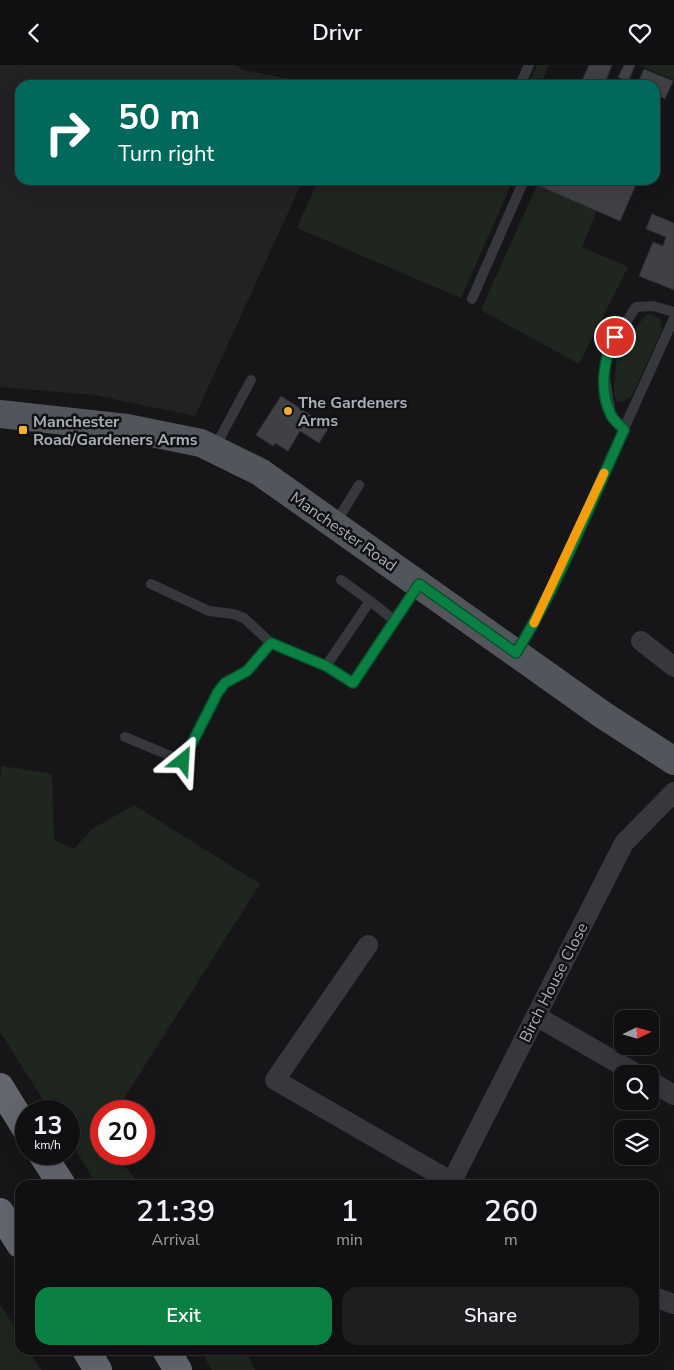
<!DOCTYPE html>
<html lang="en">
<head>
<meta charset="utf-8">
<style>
  body { margin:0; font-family:"Nunito Sans",sans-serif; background:#1e1e20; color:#f1f3f6; height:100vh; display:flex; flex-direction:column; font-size:19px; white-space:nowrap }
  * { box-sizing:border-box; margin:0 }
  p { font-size:16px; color:#9c9d9f }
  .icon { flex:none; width:28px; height:28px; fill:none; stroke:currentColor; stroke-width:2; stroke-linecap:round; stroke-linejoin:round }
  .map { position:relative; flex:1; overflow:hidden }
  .drawer { position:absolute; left:15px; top:1115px; width:644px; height:175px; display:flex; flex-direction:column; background:#101012; border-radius:15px; box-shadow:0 5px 20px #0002,0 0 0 1px #303032 }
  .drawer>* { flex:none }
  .guide { position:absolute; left:15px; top:15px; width:645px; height:105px; border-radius:15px; box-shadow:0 5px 20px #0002,0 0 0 1px #303032; background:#00695c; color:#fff; overflow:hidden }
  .needle { width:32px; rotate:85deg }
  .buttons { position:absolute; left:614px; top:945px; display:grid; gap:10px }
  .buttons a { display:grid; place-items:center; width:45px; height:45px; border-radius:10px; background:#101012; box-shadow:0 5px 20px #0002,0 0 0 1px #303032; font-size:25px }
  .speed { position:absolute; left:15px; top:1035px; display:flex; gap:10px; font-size:25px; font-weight:700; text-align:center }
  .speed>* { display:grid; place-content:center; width:65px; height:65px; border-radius:50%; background:#101012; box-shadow:0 5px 20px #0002,0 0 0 1px #303032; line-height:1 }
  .speed small { font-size:12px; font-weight:400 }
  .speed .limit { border:8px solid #d22; background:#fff; color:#111 }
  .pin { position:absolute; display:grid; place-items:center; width:42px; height:42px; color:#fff; margin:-21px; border:2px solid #fff; border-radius:50%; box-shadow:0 1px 5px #0007 }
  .me { position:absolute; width:55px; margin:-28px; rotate:27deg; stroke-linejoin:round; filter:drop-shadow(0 0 4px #0008) }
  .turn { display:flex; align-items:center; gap:18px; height:105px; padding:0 20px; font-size:22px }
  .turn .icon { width:65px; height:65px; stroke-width:2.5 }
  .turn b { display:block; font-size:35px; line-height:42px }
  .eta { display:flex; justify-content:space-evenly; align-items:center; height:85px; text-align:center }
  .eta b { font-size:30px; font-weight:600; line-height:35px }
  .cta { display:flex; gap:10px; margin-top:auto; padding:10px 20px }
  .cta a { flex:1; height:58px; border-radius:15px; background:#0b8043; color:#fff; font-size:20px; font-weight:600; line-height:58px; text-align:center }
  .cta a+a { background:#1e1e20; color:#f1f3f6 }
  header { display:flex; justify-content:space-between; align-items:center; height:65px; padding:0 20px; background:#101012; font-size:22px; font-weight:600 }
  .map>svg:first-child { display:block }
</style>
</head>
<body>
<header><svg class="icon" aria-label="back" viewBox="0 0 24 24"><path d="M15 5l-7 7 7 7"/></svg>Drivr<svg class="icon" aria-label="heart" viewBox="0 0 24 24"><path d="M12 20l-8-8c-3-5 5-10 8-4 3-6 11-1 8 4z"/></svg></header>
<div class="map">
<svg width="674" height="1305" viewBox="0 0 674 1305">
  <rect width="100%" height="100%" fill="#161618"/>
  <path fill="#222225" d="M0 0H236L243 5 319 20H20V115H303L195 351 94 330 0 322Z"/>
  <path fill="#1e261f" d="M537 0H549L540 20H528Z
    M639 0H674V15Z
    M318 115H513L461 233 297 163Z
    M537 120 597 146 582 182 628 202 579 299 481 245Z
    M651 249 660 254 662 265 632 331 622 337 617 336 614 330 617 286 646 250Z
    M2 701 52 709 54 775 74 784 92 764 134 740 260 819 116 1046H101V1089H114L141 1120H97L69 1075V1046H50L0 967V715Z
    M0 1239 20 1271V1285H28L41 1305H0Z
    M200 1285H245L255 1305H212Z"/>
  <path fill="#404145" stroke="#303034" d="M589 0H612L604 20H580Z
    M624 0H635L628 17 618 12Z
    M644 4 673 16 665 34 655 29V20H637Z
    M539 115H638L620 156 537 120Z
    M652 149 674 158V225L639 211 653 177 663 181 666 172 646 164Z
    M281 331 329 362 319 378 300 366 288 386 275 378 273 381 256 370Z"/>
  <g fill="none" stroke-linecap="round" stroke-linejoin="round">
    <path stroke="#37383d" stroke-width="10" d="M520 20 529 0
      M472 234 524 115
      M624 365 611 351 604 307 610 281 636 242 653 241 674 247
      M214 384 251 315
      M335 459 359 420
      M341 515 370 536
      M151 519 209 546 233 549 244 553 271 578
      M516 587 536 555 557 512 674 253
      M326 601 353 618 394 555
      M125 672 183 696 218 627 225 618 247 606 271 578 326 601 370 536 394 555 418 520"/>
    <path stroke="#37383d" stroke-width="20" d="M641 576 674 602
      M368 880 275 1015 452 1117
      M536 951 637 1009
      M650 1016 674 1030
      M450 1120 624 778 674 727
      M654 1232 674 1239"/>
    <path stroke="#53555c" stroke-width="28" d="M0 349 127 363 201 378 260 407 603 650 674 696"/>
    <path stroke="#63666e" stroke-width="28" d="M0 1022 26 1064
      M42 1089 62 1120
      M0 1147 20 1179
      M86 1285 98 1305
      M166 1285 178 1305"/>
  </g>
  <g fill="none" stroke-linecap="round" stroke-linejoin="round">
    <defs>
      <path id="route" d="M183 696 218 627 225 618 247 606 271 578 326 601 353 618 419 519 516 588C559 518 590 440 624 365 620 360 613 355 611 350 599 326 603 294 615 272"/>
    </defs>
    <use href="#route" stroke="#07532c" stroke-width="12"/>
    <use href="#route" stroke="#0b8043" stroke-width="9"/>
    <path stroke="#f59e0b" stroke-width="9" d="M534 558 604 408"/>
  </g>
  <g fill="#f2b134" stroke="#111113" stroke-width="2">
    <circle cx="288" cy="346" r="5"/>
    <rect x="18" y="360" width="10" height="10" rx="2.5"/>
  </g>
  <g text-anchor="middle" stroke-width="5" stroke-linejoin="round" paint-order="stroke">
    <g font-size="16" font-weight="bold" fill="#a8adb8" stroke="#111113" text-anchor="start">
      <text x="298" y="343">The Gardeners<tspan x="298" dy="18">Arms</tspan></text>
      <text x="33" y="362">Manchester<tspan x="33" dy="18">Road/Gardeners Arms</tspan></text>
    </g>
    <g font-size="16" fill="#a8adb8" stroke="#111113">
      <text transform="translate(344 466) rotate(35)" y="6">Manchester Road</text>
      <text transform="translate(553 917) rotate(-63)" y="6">Birch House Close</text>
    </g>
  </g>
</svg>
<div class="buttons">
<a><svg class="needle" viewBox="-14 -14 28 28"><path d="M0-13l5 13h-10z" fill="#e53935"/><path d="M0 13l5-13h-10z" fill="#9c9d9f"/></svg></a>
<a><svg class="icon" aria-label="search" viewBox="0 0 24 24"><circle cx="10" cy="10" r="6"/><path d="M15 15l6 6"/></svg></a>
<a><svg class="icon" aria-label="layers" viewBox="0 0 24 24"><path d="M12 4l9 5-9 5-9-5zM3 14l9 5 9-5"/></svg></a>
</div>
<div class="speed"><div>13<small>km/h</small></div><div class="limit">20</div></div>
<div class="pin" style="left:615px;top:272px;background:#d93025"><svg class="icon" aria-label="arrive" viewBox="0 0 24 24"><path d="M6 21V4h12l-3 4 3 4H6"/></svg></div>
<svg class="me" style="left:183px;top:696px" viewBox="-20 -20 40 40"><path d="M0-17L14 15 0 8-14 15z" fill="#0b8043" stroke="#fff" stroke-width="4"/></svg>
<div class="guide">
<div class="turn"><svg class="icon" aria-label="right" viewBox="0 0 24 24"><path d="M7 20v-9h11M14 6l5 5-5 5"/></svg><div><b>50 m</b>Turn right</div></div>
</div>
<section class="drawer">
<div class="eta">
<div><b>21:39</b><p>Arrival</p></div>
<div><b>1</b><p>min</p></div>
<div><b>260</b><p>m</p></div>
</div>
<div class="cta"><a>Exit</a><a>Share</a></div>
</section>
</div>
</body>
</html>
